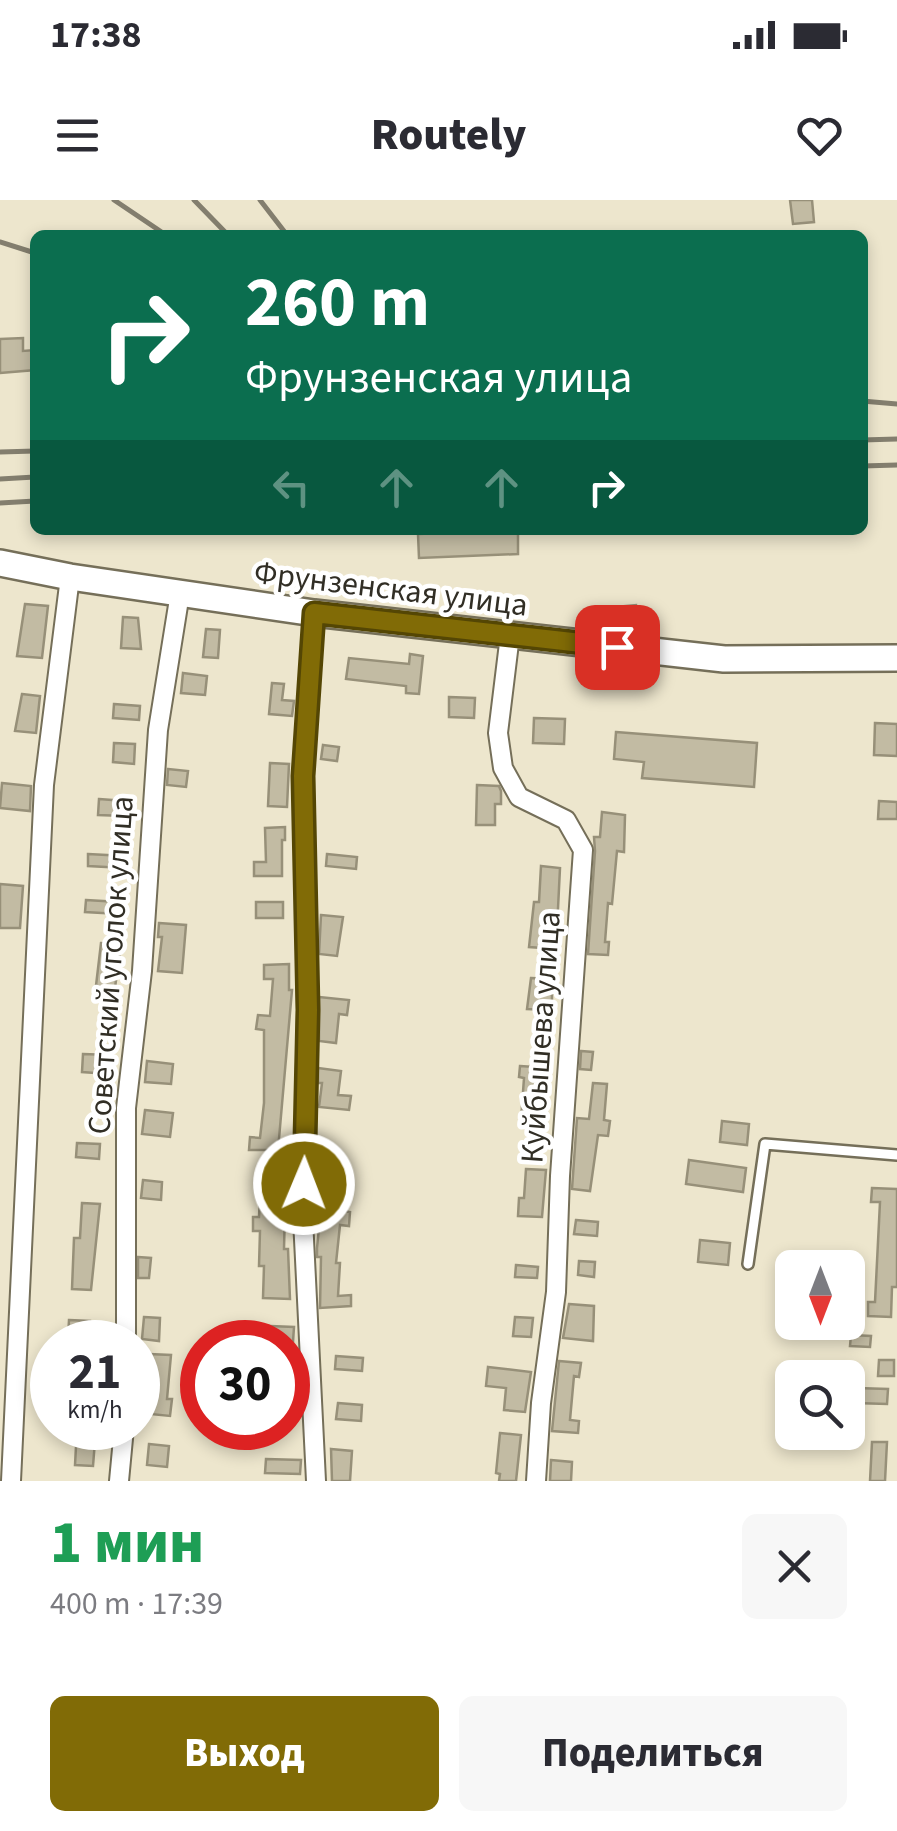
<!DOCTYPE html>
<html lang="ru">
<head>
<meta charset="utf-8">
<style>
  body { margin:0; font-family:"Source Sans 3",sans-serif; background:#f7f7f7; color:#2b2b33; height:100vh; display:flex; flex-direction:column; font-size:38px; white-space:nowrap }
  * { box-sizing:border-box; margin:0 }
  p { font-size:32px; color:#7c7c81 }
  .icon { flex:none; width:55px; height:55px; fill:none; stroke:currentColor; stroke-width:2; stroke-linecap:round; stroke-linejoin:round }
  .map { position:relative; height:1281px; overflow:hidden }
  .details { display:flex; flex-direction:column; background:#fff; flex:1 }
  .details>* { flex:none }
  .guide { position:absolute; left:30px; top:30px; width:838px; height:305px; border-radius:15px; box-shadow:0 5px 15px #0003; background:#0b6e4f; color:#fff; overflow:hidden }
  .needle { width:65px; rotate:180deg }
  .fabs { position:absolute; left:775px; top:1050px; display:grid; gap:20px }
  .fabs a { display:grid; place-items:center; width:90px; height:90px; border-radius:15px; background:#fff; box-shadow:0 5px 15px #0003; font-size:50px }
  .speed { position:absolute; left:30px; top:1120px; display:flex; gap:20px; font-size:50px; font-weight:700; text-align:center }
  .speed>* { display:grid; place-content:center; width:130px; height:130px; border-radius:50%; background:#fff; box-shadow:0 5px 15px #0003; line-height:1 }
  .speed small { font-size:25px; font-weight:400 }
  .speed .limit { border:15px solid #d22; background:#fff; color:#111 }
  .pin { position:absolute; display:grid; place-items:center; width:85px; height:85px; color:#fff; margin:-42px; border-radius:20px; box-shadow:0 5px 15px #0006 }
  .me { position:absolute; width:110px; margin:-55px; rotate:1deg; stroke-linejoin:round; filter:drop-shadow(0 0 8px #0008) }
  .turn { display:flex; align-items:center; gap:35px; height:210px; padding:0 50px; font-size:45px }
  .turn .icon { width:130px; height:130px; stroke-width:2.5 }
  .turn b { display:block; font-size:70px; line-height:85px }
  .lanes { display:flex; align-items:center; height:95px; padding:0 50px; background:#0003; justify-content:center; gap:50px; direction:ltr }
  .lanes .off { opacity:.35 }
  .round { display:grid; place-items:center; flex:none; width:105px; height:105px; border-radius:15px; background:#f7f7f7 }
  .summary { display:flex; align-items:center; justify-content:space-between; height:170px; padding:0 50px }
  h1 { font-size:60px; font-weight:800; line-height:75px; color:#1e9e55 }
  .primary-button { display:flex; gap:20px; margin-top:auto; padding:20px 50px }
  .primary-button a { flex:1; height:115px; border-radius:15px; background:#816b06; color:#fff; font-size:40px; font-weight:800; line-height:115px; text-align:center }
  .primary-button a+a { background:#f7f7f7; color:#2b2b33 }
  .status { display:flex; justify-content:space-between; align-items:center; height:70px; padding:0 50px; background:#fff; direction:ltr }
  .status svg { height:28px; fill:currentColor }
  header { display:flex; justify-content:space-between; align-items:center; height:130px; padding:0 50px; background:#fff; font-size:45px; font-weight:800 }
  .map>svg:first-child { display:block }
</style>
</head>
<body>
<div class="status"><b>17:38</b><svg viewBox="0 0 49 12"><path d="M0 12V9h3v3zM5 12V6h3v6zM10 12V3h3v9zM15 12V0h3v12zM26 1h20v11H26zM47 4h2v5h-2z"/></svg></div>
<header><svg class="icon" aria-label="menu" viewBox="0 0 24 24"><path d="M4 6h16M4 12h16M4 18h16"/></svg>Routely<svg class="icon" aria-label="heart" viewBox="0 0 24 24"><path d="M12 20l-8-8c-3-5 5-10 8-4 3-6 11-1 8 4z"/></svg></header>
<div class="map">
<svg width="897" height="1281" viewBox="0 0 897 1281">
  <rect width="100%" height="100%" fill="#ede6cd"/>
  <path fill="#c2bba3" stroke="#979079" stroke-width="2.5" d="M790 0H812L814 22 793 24Z
    M23 138V151L35 150V170L0 173V139Z
    M518 330V354L419 358 418 334Z
    M25 404 48 406 42 458 17 456Z
    M636 405 638 425 595 428 594 409Z
    M123 417 138 418 141 449 121 448Z
    M206 429 220 430 218 458 203 457Z
    M410 454 423 456 419 494 406 493V486L346 479 349 458 409 464Z
    M183 473 207 476 205 495 181 493Z
    M272 483 284 484 282 500 294 501 292 516 269 514Z
    M22 494 40 496 36 533 15 531Z
    M449 497 475 498 474 518 449 517Z
    M114 504 140 506 139 520 113 518Z
    M534 518 565 519 564 544 533 543Z
    M875 523 897 524V556L874 555Z
    M616 532 757 543 754 587 642 578 644 562 614 559Z
    M114 543 135 544 134 564 113 562Z
    M323 545 339 547 337 561 321 559Z
    M270 563 289 564 287 607 268 606Z
    M168 569 188 571 186 587 167 585Z
    M2 583 31 586 30 611 0 608Z
    M477 585 499 586 501 591V604H495V625H476Z
    M99 599 125 601 124 616 98 615Z
    M879 601 897 602V619H878Z
    M602 612 625 615 624 652 617 651 612 704 608 703 605 742H609L608 755 588 754 595 651 594 637H600Z
    M285 627V640H282V676H254V662H266L265 628Z
    M88 654 125 656 124 668 88 666Z
    M327 654 357 657 356 669 326 666Z
    M541 666 560 668 556 749 529 747 534 702H539Z
    M0 684 23 686 20 728H0Z
    M86 700 119 702V714L85 712Z
    M256 702H283V718H256Z
    M321 715 343 717 337 756 319 754Z
    M159 723 186 725 182 773 158 771 162 737H158Z
    M101 743 121 744 114 795 95 794Z
    M289 764V790H292L278 950H249L250 937 260 938 264 903V830L256 829 258 815 270 816 273 779H264V765Z
    M531 778 552 779V810L527 809Z
    M319 797 349 800 347 815 339 814 336 843 319 841Z
    M581 851 593 852 591 870 580 869Z
    M83 854 110 855 109 874 82 872Z
    M147 861 173 864 171 884 145 882Z
    M520 866 549 868 548 879H543L540 921 521 920 524 878 519 877Z
    M318 868 341 871 338 895 351 896 349 910 319 907 322 883H318Z
    M593 883 607 884 604 920 610 921 608 936 598 935 590 991 572 989 577 918 589 919Z
    M145 910 173 913 170 937 142 934Z
    M722 921 749 924 747 945 720 942Z
    M77 943 100 944 99 959 76 957Z
    M689 960 746 968 743 992 686 984Z
    M318 963 336 965 334 984 316 982Z
    M267 966 286 967 284 1049H288L290 1099 263 1098 264 1066H259L260 1031H253V1017H259L260 996H266Z
    M526 969 546 970 542 1017 518 1016 519 998H524Z
    M143 980 162 982 161 1000 141 998Z
    M872 988 897 989V1087H892L891 1117 868 1116V1102H875L880 1002H871Z
    M82 1003 100 1004 91 1090 72 1089 74 1038H80Z
    M321 1008 350 1012 349 1026 340 1025 336 1063H340L338 1096 351 1095V1106L320 1108 321 1057H317V1048Z
    M576 1020 598 1022 597 1036 574 1034Z
    M700 1040 730 1043 728 1065 698 1062Z
    M138 1057 151 1058 149 1078H138Z
    M579 1061 595 1062 594 1077 578 1075Z
    M516 1065 538 1067 537 1078 515 1077Z
    M569 1104 594 1106 593 1141 563 1138Z
    M144 1117 160 1118 159 1141 142 1139Z
    M515 1117 533 1118 531 1137 513 1136Z
    M69 1120 90 1121 89 1139 68 1138Z
    M270 1126 294 1127 293 1142H269Z
    M851 1135 871 1136 870 1147 850 1146Z
    M149 1154 171 1155 167 1199H172L170 1216 140 1213 142 1197H145Z
    M336 1156 363 1158 362 1171 335 1169Z
    M879 1160H894V1176H878Z
    M559 1161 581 1163 579 1177 574 1176 570 1220 579 1221 578 1233 552 1231Z
    M488 1167 531 1172 525 1212 504 1210 506 1188 486 1186Z
    M856 1188 888 1189 887 1204 855 1203Z
    M338 1203 362 1205 361 1221 336 1219Z
    M77 1228H96L93 1266 75 1265Z
    M500 1233 521 1235 516 1281H499L500 1274 496 1273Z
    M872 1242H887L885 1281H870Z
    M149 1244 169 1246 167 1267 147 1265Z
    M331 1249 352 1251 350 1281H332Z
    M266 1259 301 1260 300 1274 265 1273Z
    M551 1260 572 1262 571 1281H550Z"/>
  <g fill="none" stroke-linecap="round" stroke-linejoin="round">
    <defs>
      <path id="lane" d="M748 1064 765 944 897 955"/>
      <path id="street" d="M314 413 303 577 307 810 303 1019 316 1281
        M510 435 498 533 503 568 519 597 566 620 583 650 560 976 556 1092 541 1203 536 1281
        M126 1142V908L142 771 158 530 180 393
        M11 1281 44 585 70 377
        M119 1281 124 1228"/>
      <path id="secondary" d="M0 363 70 377 314 413 724 459 897 458"/>
    </defs>
    <use href="#lane" stroke="#756f59" stroke-width="14"/>
    <use href="#street" stroke="#756f59" stroke-width="22"/>
    <use href="#secondary" stroke="#756f59" stroke-width="30"/>
    <use href="#lane" stroke="#fff" stroke-width="9"/>
    <use href="#street" stroke="#fff" stroke-width="18"/>
    <use href="#secondary" stroke="#fff" stroke-width="25"/>
    <path stroke="#837e6e" stroke-width="5" d="M114 0 166 35
      M194 0 228 35
      M260 0 287 35
      M0 42 35 53
      M862 201 897 204
      M862 240 897 239
      M0 252 35 251
      M862 266 897 265
      M0 279 35 277
      M0 303 35 301"/>
  </g>
  <g fill="none" stroke-linecap="round" stroke-linejoin="round">
    <defs>
      <path id="route" d="M304 984 308 810 303 576 314 413 617 447"/>
    </defs>
    <use href="#route" stroke="#544604" stroke-width="25"/>
    <use href="#route" stroke="#816b06" stroke-width="18"/>
  </g>
  <g text-anchor="middle" stroke-width="9" stroke-linejoin="round" paint-order="stroke">
    <g font-size="32" fill="#312e25" stroke="#fff">
      <text transform="translate(391 388) rotate(7)" y="11">Фрунзенская улица</text>
      <text transform="translate(110 765) rotate(-86)" y="11">Советский уголок улица</text>
      <text transform="translate(540 837) rotate(-86)" y="11">Куйбышева улица</text>
    </g>
  </g>
</svg>
<div class="fabs">
<a><svg class="needle" viewBox="-14 -14 28 28"><path d="M0-13l5 13h-10z" fill="#e53935"/><path d="M0 13l5-13h-10z" fill="#7c7c81"/></svg></a>
<a><svg class="icon" aria-label="search" viewBox="0 0 24 24"><circle cx="10" cy="10" r="6"/><path d="M15 15l6 6"/></svg></a>
</div>
<div class="speed"><div>21<small>km/h</small></div><div class="limit">30</div></div>
<div class="pin" style="left:617px;top:447px;background:#d93025"><svg class="icon" aria-label="arrive" viewBox="0 0 24 24"><path d="M6 21V4h12l-3 4 3 4H6"/></svg></div>
<svg class="me" style="left:304px;top:984px" viewBox="-20 -20 40 40"><circle r="17" fill="#816b06" stroke="#fff" stroke-width="3"/><path d="M0-11L8 9 0 5-8 9z" fill="#fff"/></svg>
<div class="guide">
<div class="turn"><svg class="icon" aria-label="right" viewBox="0 0 24 24"><path d="M7 20v-9h11M14 6l5 5-5 5"/></svg><div><b>260 m</b>Фрунзенская улица</div></div>
<div class="lanes"><svg class="icon off" aria-label="left" viewBox="0 0 24 24"><path d="M17 20v-9H6M10 6l-5 5 5 5"/></svg><svg class="icon off" aria-label="ahead" viewBox="0 0 24 24"><path d="M12 20V5M6 11l6-6 6 6"/></svg><svg class="icon off" aria-label="ahead" viewBox="0 0 24 24"><path d="M12 20V5M6 11l6-6 6 6"/></svg><svg class="icon" aria-label="right" viewBox="0 0 24 24"><path d="M7 20v-9h11M14 6l5 5-5 5"/></svg></div>
</div>
</div>
<section class="details">
<div class="summary"><div><h1>1 мин</h1><p>400 m · 17:39</p></div><a class="round"><svg class="icon" aria-label="close" viewBox="0 0 24 24"><path d="M6 6l12 12M18 6L6 18"/></svg></a></div>
<div class="primary-button"><a>Выход</a><a>Поделиться</a></div>
</section>
</body>
</html>
